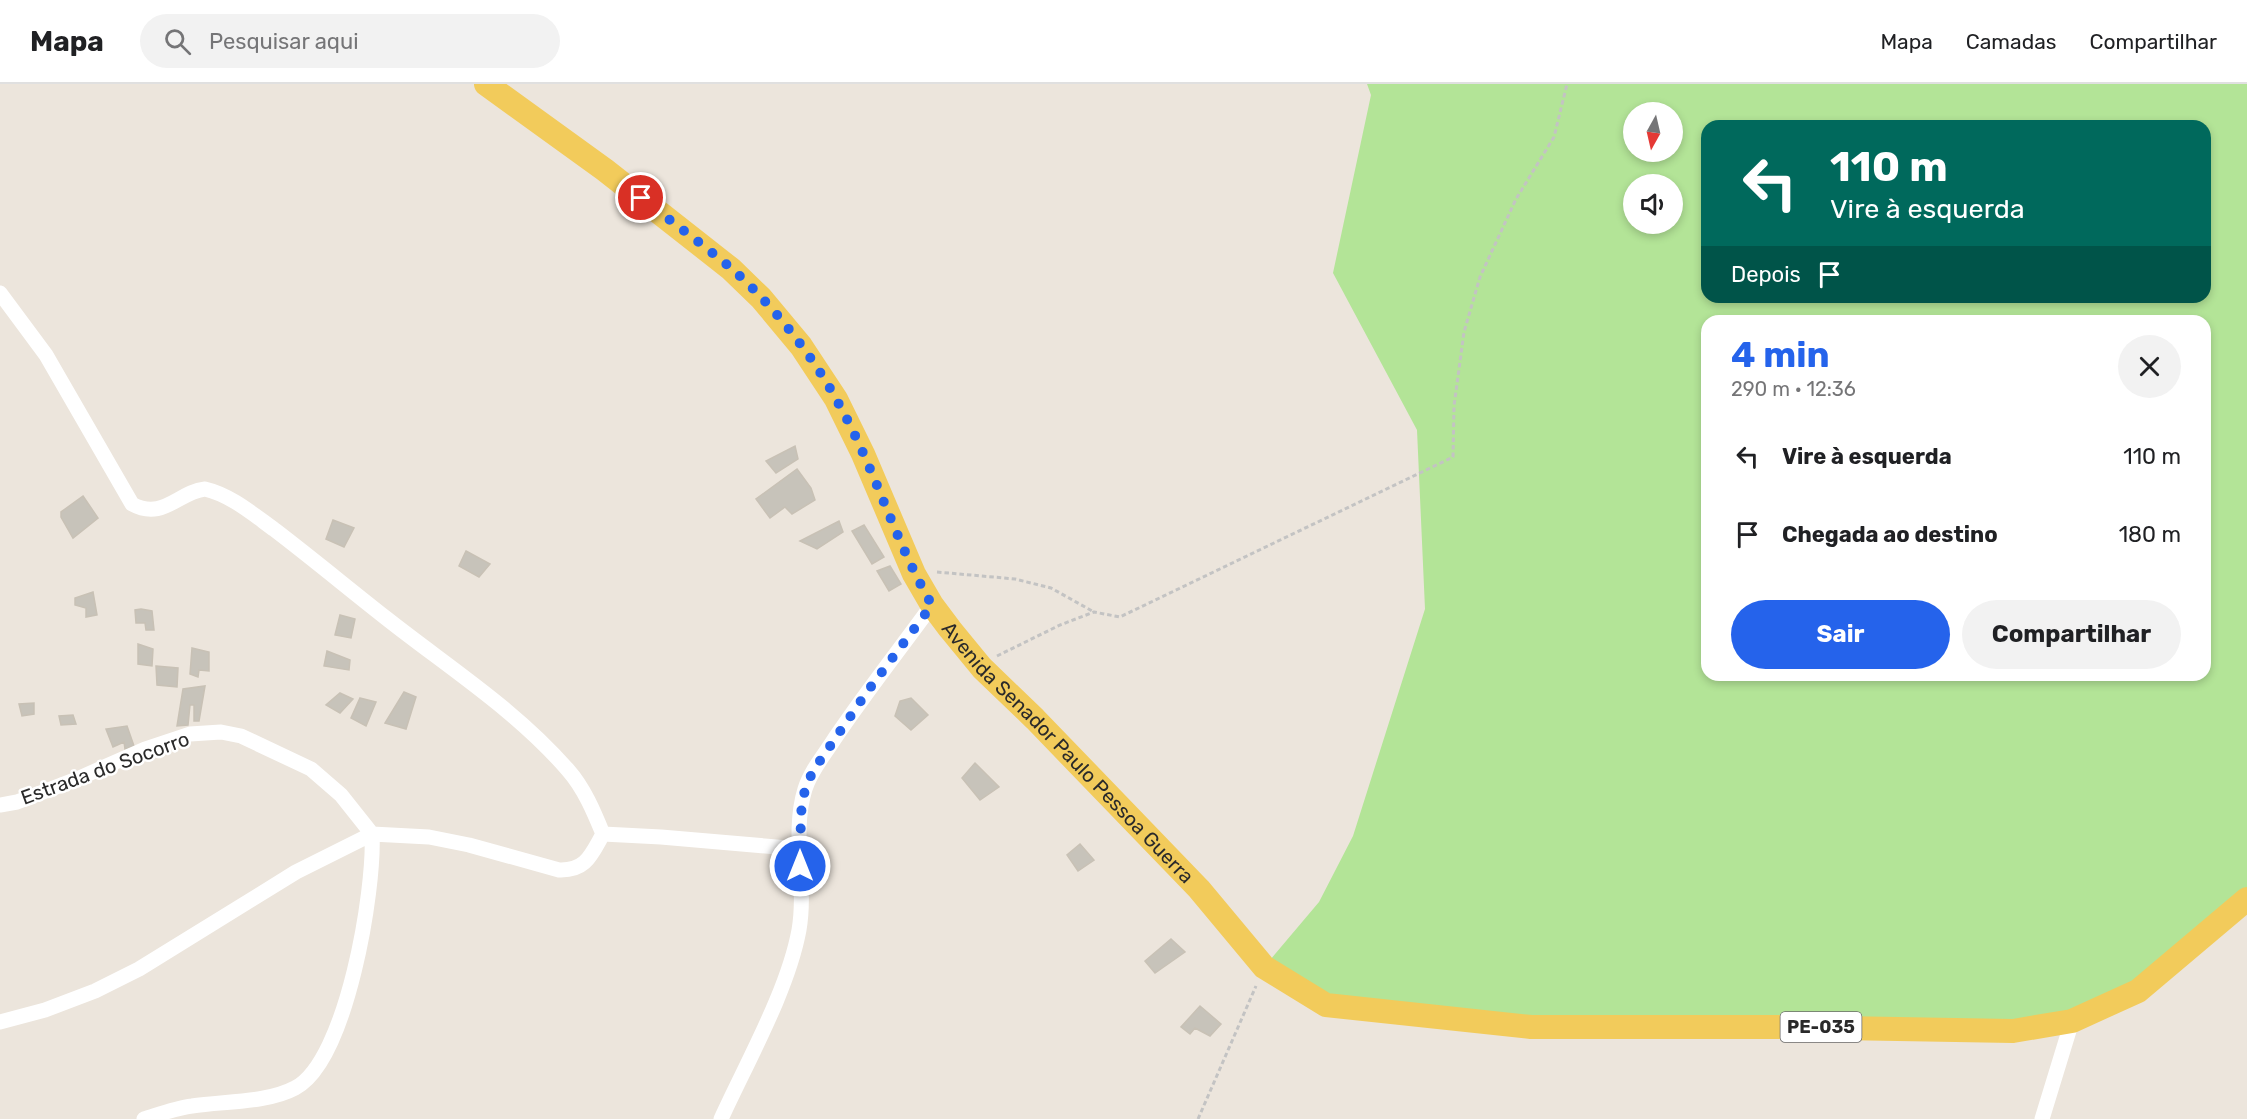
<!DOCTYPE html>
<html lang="pt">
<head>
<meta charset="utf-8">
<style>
  body { margin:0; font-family:Rubik,sans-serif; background:#f2f2f2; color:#202124; height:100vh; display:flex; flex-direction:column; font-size:22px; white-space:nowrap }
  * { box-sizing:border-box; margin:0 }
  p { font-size:20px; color:#757577 }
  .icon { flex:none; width:33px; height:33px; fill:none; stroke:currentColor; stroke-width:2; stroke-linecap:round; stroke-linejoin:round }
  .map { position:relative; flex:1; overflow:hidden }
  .panel { position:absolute; left:1701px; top:231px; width:510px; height:366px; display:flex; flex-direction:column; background:#fff; border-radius:18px; box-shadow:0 3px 9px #0003 }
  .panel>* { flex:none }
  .top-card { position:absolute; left:1701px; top:36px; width:510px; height:183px; border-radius:18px; box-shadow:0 3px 9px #0003; background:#00695c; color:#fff; overflow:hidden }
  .needle { width:39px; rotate:188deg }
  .controls { position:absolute; left:1623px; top:18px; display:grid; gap:12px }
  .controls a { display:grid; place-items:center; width:60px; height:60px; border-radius:50%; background:#fff; box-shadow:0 3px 9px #0003; font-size:30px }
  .pin { position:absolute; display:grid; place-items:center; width:51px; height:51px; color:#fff; margin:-26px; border:3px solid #fff; border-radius:50%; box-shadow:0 2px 6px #0007 }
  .me { position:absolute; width:66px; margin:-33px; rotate:0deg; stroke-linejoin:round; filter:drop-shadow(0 0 4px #0008) }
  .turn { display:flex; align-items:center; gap:21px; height:126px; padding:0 30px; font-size:27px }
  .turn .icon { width:78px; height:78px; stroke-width:2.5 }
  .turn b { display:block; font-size:42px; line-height:51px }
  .then { display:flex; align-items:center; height:57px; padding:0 30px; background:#0003; gap:12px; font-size:22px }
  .round { display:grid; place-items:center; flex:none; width:63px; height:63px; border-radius:32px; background:#f2f2f2 }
  .head { display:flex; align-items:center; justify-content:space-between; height:102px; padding:0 30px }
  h1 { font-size:36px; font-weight:700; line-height:45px; color:#2563eb }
  .primary-button { display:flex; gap:12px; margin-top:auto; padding:12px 30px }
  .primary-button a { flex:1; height:69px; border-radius:36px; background:#2563eb; color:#fff; font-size:24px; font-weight:700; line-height:69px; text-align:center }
  .primary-button a+a { background:#f2f2f2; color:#202124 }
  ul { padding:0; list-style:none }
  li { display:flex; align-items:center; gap:18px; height:78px; padding:0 30px }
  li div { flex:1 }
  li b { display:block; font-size:22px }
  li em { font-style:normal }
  header { display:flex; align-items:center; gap:36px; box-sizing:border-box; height:84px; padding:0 30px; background:#fff; border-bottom:2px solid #e0e0e0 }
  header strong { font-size:28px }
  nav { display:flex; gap:33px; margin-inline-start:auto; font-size:21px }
  .search { width:420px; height:54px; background:#f2f2f2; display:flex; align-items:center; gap:15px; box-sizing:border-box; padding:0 21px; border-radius:33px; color:#757577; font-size:22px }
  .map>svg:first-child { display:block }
</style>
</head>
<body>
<header>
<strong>Mapa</strong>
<div class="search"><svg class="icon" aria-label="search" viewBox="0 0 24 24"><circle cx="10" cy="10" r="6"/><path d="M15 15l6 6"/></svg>Pesquisar aqui</div>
<nav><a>Mapa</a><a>Camadas</a><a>Compartilhar</a></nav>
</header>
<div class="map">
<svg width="2247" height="1035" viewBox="0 0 2247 1035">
  <rect width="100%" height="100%" fill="#ece5dc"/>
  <path fill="#b3e497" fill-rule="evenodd" d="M1367 0H2247V815L2138 907 2072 937 1531 943 1326 921 1264 883 1319 818 1353 752 1425 525 1417 346 1333 189 1371 11ZM1634 28H1672V68H1634ZM1707 42H2205V213H1707ZM1634 100H1672V140H1634ZM1707 237H2205V591H1707Z"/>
  <path fill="#c7c3ba" stroke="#c8c1b5" stroke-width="1.5" d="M795 362 798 375 776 389 766 377Z
    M797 385 811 404 815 416 792 430 785 423 770 434 756 415Z
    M83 412 98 434 73 454 61 433V428Z
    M333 436 354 444 344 463 326 455Z
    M839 437 843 448 817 465 800 457Z
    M864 441 884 473 872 480 852 447Z
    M466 467 490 480 479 493 459 482Z
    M890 482 901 500 889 507 877 487Z
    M93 508 97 531 86 533V524L75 521V514Z
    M141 525 152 527 154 546H146L145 539H136L135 526Z
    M340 531 355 535 351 554 335 551Z
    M138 560 153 565 152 582 138 580Z
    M192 564 209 568V587L199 586 198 593 190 590Z
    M327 567 350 576 349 586 324 582Z
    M156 582 178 584 177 603 157 601Z
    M205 602 199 637H194V621H190L188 641 177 642 183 605Z
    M404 608 416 613 406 645 385 639Z
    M340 609 353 615 340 629 326 621Z
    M360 614 376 618 366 642 351 634Z
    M911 614 928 631 911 646 895 632 900 617Z
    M34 619V630L22 632 19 620Z
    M73 631 76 640 61 641 59 632Z
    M127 642 134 662 125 665 124 658 113 663 106 645Z
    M975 679 999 703 980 716 962 694Z
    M1080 760 1094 776 1078 787 1067 771Z
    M1171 855 1185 868 1155 889 1145 877Z
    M1200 922 1221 940 1210 952 1195 944 1190 950 1181 943Z"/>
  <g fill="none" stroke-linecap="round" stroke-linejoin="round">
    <path stroke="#c3c3c3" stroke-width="3" stroke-dasharray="4.5 3" stroke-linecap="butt" d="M937 488 1015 495 1051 504 1094 528
      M997 572 1060 541 1094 528 1120 533 1453 373 1454 322 1464 248 1480 193 1516 115 1554 53 1567 0
      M1198 1035 1256 902"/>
    <path stroke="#fff" stroke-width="15" d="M0 209 46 271 132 420C163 437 178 408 205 405 231 411 254 431 275 446 313 475 349 505 386 534 448 583 516 626 568 686 584 704 594 728 603 750
      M0 721 17 718 77 695 145 665 190 650 221 648 241 652 311 685 341 711 372 750 429 753 469 761 559 786C586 787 591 771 603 750L661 753 800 765
      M0 938 45 926 95 907 139 885 296 788 372 750C375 805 347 977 295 1004 267 1019 224 1017 192 1022 176 1024 160 1030 144 1035
      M721 1035C747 978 788 906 799 846 807 800 791 750 805 705 811 686 825 670 835 654 866 608 900 565 932 521
      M2042 1035 2072 937"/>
    <path stroke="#f2cb5b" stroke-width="24" id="s1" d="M486 0 605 86 731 185 761 214 801 262 836 315 863 370 914 490 932 521 950 545 982 584 1035 635 1199 805 1264 883 1326 921 1531 943H1782L2013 947 2072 937 2138 907 2247 815"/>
  </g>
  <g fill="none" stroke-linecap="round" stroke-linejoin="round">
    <path stroke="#2563eb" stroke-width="10" stroke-dasharray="0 18" d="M641 114C671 137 702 160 731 184 770 218 811 269 836 315 874 381 894 456 932 521L867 608 813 687 805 705 801 729 800 782"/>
  </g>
  <g text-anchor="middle" stroke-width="5" stroke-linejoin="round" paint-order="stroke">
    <rect fill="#fff" stroke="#6a6a6a" stroke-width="1.5" x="1780.5" y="928" width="81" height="30" rx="4.5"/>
    <g font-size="18" font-weight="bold" fill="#2a2a2a">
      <text x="1821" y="949">PE-035</text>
    </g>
    <g font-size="20" fill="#2a2a2a" stroke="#fff">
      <text dy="7" stroke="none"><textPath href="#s1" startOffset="903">Avenida Senador Paulo Pessoa Guerra</textPath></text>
      <text transform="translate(105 684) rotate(-20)" y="7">Estrada do Socorro</text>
    </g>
  </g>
</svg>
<div class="controls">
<a><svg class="needle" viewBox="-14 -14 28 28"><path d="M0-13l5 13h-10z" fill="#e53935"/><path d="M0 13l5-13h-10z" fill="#757577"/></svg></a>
<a><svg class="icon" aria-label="sound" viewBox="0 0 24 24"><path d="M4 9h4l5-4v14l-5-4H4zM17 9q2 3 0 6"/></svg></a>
</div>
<div class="pin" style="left:641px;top:114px;background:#d93025"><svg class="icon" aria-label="arrive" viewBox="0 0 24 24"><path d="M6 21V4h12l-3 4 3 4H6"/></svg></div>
<svg class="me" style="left:800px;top:782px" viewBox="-20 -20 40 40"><circle r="17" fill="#2563eb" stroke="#fff" stroke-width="3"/><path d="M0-11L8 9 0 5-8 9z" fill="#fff"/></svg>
<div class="top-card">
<div class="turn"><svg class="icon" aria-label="left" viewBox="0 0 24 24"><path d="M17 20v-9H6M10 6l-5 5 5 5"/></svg><div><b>110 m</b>Vire à esquerda</div></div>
<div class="then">Depois<svg class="icon" aria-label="arrive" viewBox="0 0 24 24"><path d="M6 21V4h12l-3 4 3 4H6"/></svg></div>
</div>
<section class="panel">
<div class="head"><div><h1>4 min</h1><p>290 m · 12:36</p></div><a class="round"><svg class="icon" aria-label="close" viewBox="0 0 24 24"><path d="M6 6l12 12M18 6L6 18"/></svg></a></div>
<ul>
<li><svg class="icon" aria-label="left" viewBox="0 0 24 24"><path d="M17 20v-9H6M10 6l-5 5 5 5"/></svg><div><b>Vire à esquerda</b></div><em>110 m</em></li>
<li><svg class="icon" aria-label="arrive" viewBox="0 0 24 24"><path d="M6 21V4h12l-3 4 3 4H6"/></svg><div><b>Chegada ao destino</b></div><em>180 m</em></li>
</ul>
<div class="primary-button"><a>Sair</a><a>Compartilhar</a></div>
</section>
</div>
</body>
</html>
